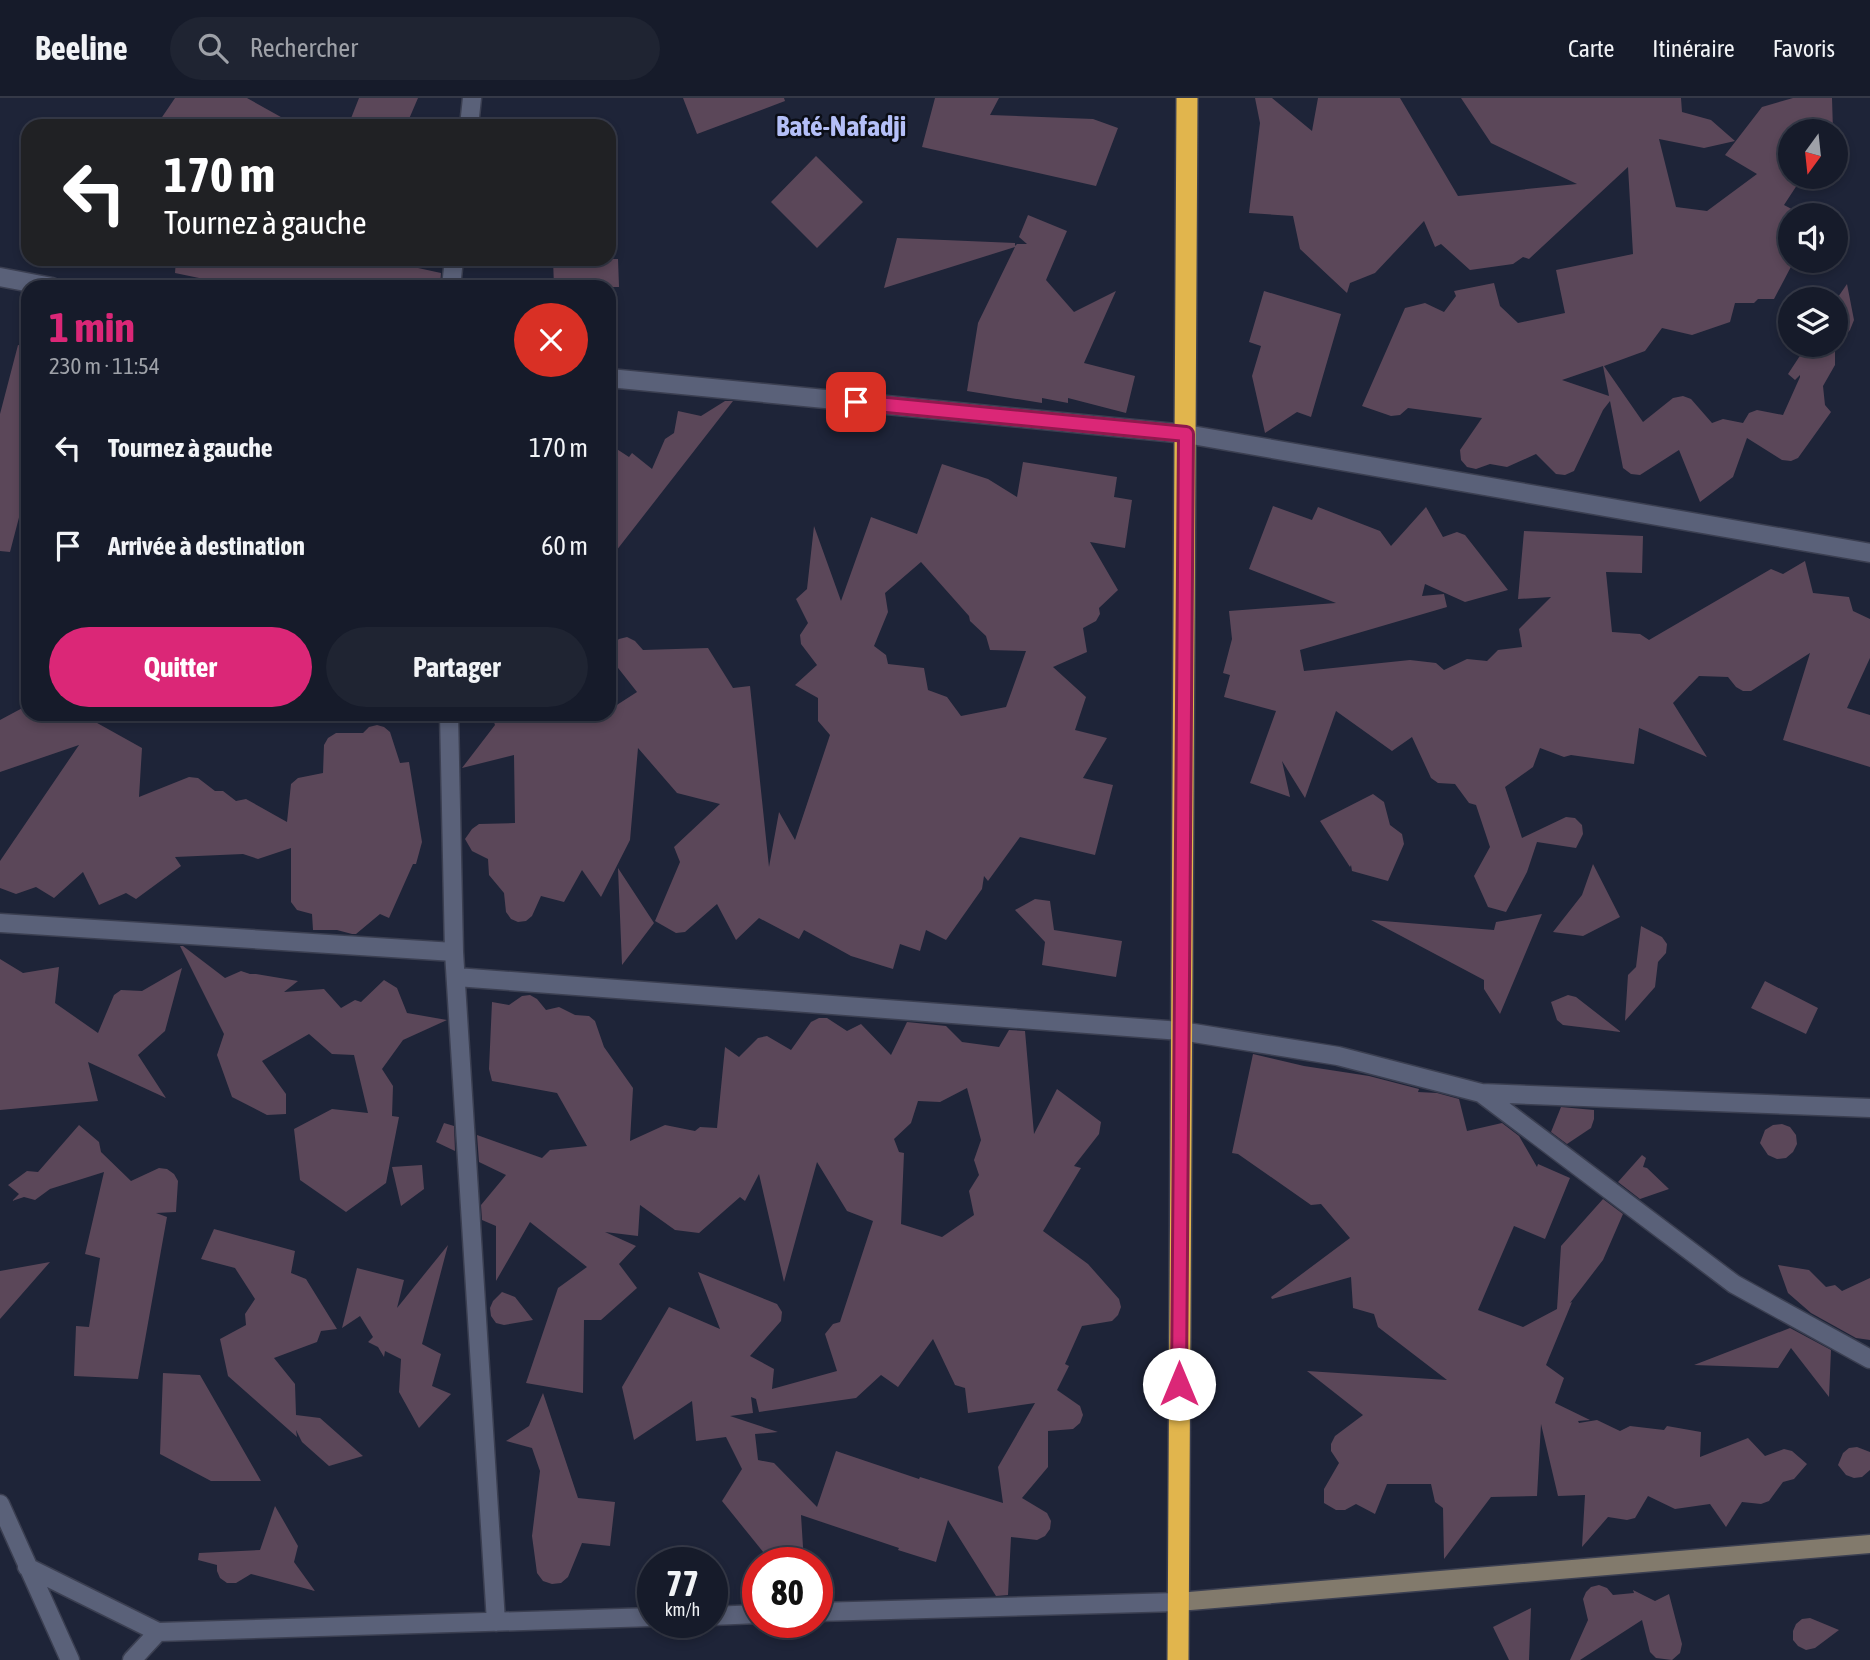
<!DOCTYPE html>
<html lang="fr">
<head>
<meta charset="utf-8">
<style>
  body { margin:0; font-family:"Asap Condensed",sans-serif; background:#1f2432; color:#f1f3f6; height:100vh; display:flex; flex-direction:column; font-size:26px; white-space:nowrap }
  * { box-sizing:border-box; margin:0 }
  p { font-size:23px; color:#9ea1a8 }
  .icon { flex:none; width:38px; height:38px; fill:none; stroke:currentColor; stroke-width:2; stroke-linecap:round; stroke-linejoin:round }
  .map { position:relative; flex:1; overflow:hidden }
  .drawer { position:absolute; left:21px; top:182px; width:595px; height:441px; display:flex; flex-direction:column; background:#161b2a; border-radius:21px; box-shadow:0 4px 10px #0003,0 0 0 2px #353947 }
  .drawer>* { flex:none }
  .guide { position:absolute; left:21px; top:21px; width:595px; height:147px; border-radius:21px; box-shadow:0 4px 10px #0003,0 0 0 2px #353947; background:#202124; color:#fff; overflow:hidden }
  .needle { width:46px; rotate:195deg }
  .tools { position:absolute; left:1778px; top:21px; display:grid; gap:14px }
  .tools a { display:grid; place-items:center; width:70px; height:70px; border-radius:50%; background:#161b2a; box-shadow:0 4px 10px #0003,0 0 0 2px #353947; font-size:35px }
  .speed { position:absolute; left:637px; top:1449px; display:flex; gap:14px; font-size:35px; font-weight:700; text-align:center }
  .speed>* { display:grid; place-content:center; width:91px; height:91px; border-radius:50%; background:#161b2a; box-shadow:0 4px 10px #0003,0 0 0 2px #353947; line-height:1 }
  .speed small { font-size:18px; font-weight:400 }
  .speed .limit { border:10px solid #d22; background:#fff; color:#111 }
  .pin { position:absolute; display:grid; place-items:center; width:60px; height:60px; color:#fff; margin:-30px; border-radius:14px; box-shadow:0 4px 10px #0006 }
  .me { position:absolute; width:77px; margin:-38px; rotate:0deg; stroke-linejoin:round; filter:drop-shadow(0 0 5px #0008) }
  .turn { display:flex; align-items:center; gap:24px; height:147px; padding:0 28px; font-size:32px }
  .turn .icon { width:91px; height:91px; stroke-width:2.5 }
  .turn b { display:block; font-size:49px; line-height:60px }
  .round { display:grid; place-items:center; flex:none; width:74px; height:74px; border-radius:37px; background:#1f2432 }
  .summary { display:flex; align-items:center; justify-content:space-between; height:119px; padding:0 28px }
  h1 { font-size:42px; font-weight:700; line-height:52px; color:#db2777 }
  .primary-button { display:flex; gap:14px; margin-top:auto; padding:14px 28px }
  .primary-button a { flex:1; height:80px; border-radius:42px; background:#db2777; color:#fff; font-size:28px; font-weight:700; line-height:80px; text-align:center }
  .primary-button a+a { background:#1f2432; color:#f1f3f6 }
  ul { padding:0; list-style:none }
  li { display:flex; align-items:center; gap:21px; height:98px; padding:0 28px }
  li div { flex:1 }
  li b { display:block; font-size:26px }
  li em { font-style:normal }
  header { display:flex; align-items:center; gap:42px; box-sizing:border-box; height:98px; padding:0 35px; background:#161b2a; border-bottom:2px solid #353947 }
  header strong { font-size:33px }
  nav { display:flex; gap:38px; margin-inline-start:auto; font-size:24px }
  .search { width:490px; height:63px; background:#1f2432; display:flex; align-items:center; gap:18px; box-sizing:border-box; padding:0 24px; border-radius:38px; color:#9ea1a8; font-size:26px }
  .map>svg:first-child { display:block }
</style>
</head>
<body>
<header>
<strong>Beeline</strong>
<div class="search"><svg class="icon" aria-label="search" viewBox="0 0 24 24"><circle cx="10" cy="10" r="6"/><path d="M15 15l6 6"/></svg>Rechercher</div>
<nav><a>Carte</a><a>Itinéraire</a><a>Favoris</a></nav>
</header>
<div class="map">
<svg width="1870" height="1562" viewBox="0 0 1870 1562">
  <rect width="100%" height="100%" fill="#1e2438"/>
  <path fill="#5b4759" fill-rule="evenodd" d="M175 0H247L297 28H156Z
    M359 0H418L406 28H348Z
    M683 0H784L785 3 697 36Z
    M935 0H999L990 17 1093 21 1118 30 1096 88 922 49Z
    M1255 0H1272L1312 33 1318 0H1400L1458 98 1577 86 1491 45 1461 0H1681L1682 14 1711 22 1735 43 1704 50 1659 41 1676 109 1707 113 1757 76 1725 57 1762 9 1793 0H1832L1833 33H1790V79H1801V81L1784 107 1803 117H1790V163H1794L1774 201H1758L1754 205H1735L1730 224 1692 237 1662 230 1645 253 1604 268 1643 324 1673 300 1683 298 1691 301 1712 325 1723 321 1743 325 1749 315 1757 312 1783 317 1800 279V277L1795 282 1788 276 1807 247H1835V267L1823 288 1825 307 1831 314 1798 360 1791 363 1782 362 1747 340 1733 379 1700 404 1679 352 1640 377 1631 376 1623 370 1610 303 1603 312 1574 373 1565 377 1556 376 1536 356 1507 369 1490 366 1476 371 1467 369 1461 362 1460 352 1482 320 1408 310 1400 317 1391 318 1362 308 1405 210 1425 205 1444 214 1456 198 1454 193 1494 185 1500 208 1518 225 1565 215 1556 172 1633 156 1628 69 1529 161 1523 159 1513 166 1470 172 1441 146 1435 149 1424 123 1375 175 1350 185 1347 195 1300 151 1293 118 1249 115 1260 25ZM1603 268 1609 298 1562 282Z
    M816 58 863 104 817 150 771 104Z
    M1028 117 1067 133 1046 182 1074 214 1116 193 1084 265 1135 278 1126 315 1068 300V305L1042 300V305L967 293 978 225 1015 149 884 190 897 140 1015 145V148L1017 146H1027L1019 139Z
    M176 161H377L441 175 440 189H227L228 186 175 175Z
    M553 161H618L619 189H554Z
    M1847 186 1854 222 1850 232 1836 246V202Z
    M1264 193 1341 216 1311 319 1297 314 1265 335 1252 278 1261 248 1249 244Z
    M18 247 28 249V385L10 454 0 453V316Z
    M725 303H733L609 462V346L629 359 632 355 652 371 665 341 674 335 678 313 701 318Z
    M1023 364 1117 379 1114 399 1132 402 1125 450 1090 444 1118 492 1099 510 1100 516 1096 523 1083 530 1087 554 1053 569 1086 599 1075 632 1107 640 1083 680 1113 687 1095 757 1020 739 988 783 984 778 982 791 946 842 926 832 920 853 900 846 893 871 851 858 804 832 799 841 759 820 736 842 717 806 685 834 676 835 655 823 680 764 674 749 720 706 677 695 638 650 630 742 601 799 582 772 564 804 541 798 532 818 526 823 518 824 511 821 506 814 504 795 489 777 488 761 472 753 465 741 472 731 479 726 515 725 514 657 462 670 495 627 491 616H609V612L637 594 611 561 610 553 613 546 619 541 627 539 635 543 643 552 708 550 733 590 750 588 769 769 779 714 795 742 830 637 818 623V600L795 587 817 567 801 546 800 537 808 525 796 501 807 491 814 428 841 503 871 419 917 436 942 366 988 381 1017 399ZM921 464 969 518 970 523 986 538 990 552 1026 553 1006 609 961 618 947 599 928 592 924 570 888 566 886 557 874 548 888 514 885 495Z
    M1273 408 1312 422 1318 409 1380 433 1391 448 1426 409 1443 439 1457 434 1465 437 1508 492 1465 504 1425 486 1422 498 1444 496 1447 509 1300 552 1304 573 1410 562 1436 565 1444 572 1467 561 1487 563 1498 552 1522 549 1519 531 1551 499 1518 501 1524 433 1643 438 1642 475 1606 474 1612 534 1640 536 1649 542 1771 471 1783 476 1805 463 1813 495 1849 499 1853 513 1870 521V560L1847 610 1870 617V669L1783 642 1810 555 1751 593H1743L1736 589 1728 579 1699 578 1673 605 1707 659 1639 630 1634 666 1571 657 1564 659 1540 650 1533 669 1505 689 1522 740 1566 719 1575 720 1582 727 1583 736 1576 750 1537 744 1527 774 1506 814 1488 809 1474 778 1490 749 1476 707 1469 705 1455 686 1438 685 1431 680 1412 639 1392 653 1336 613 1305 700 1282 663 1290 699 1250 685 1276 613 1224 599 1230 577 1223 575 1232 541 1229 513 1336 505 1249 471Z
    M28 607V616H81L142 650 139 699 189 679 198 680 215 693H223L236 703 246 701 287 724 291 686 298 680 323 675 324 647 328 640 336 635H363L369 629 377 627 384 629 390 634 400 665 409 664 422 744 416 766H413L389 820 380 816 356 836H352L337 832H313L312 816 297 812 291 804V750L258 761 243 756 175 759 181 768 136 801 126 795 99 807 83 774 54 800 36 789 16 796 0 790V763L79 647 0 674V622Z
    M1373 696 1384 704 1390 727 1402 736 1404 746 1388 783 1352 773 1351 767 1350 769 1320 723Z
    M1593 766 1620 819 1583 838 1553 834 1582 797Z
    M618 770 654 825 622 867Z
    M1035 801 1050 803 1054 832 1122 843 1116 879 1042 867 1045 844 1015 812Z
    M1542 816 1500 916 1484 891V882L1371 822 1494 832 1496 824Z
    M1641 828 1662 839 1667 846 1666 855 1658 864 1655 889 1625 923 1628 877 1636 869Z
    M180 848H183L225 880 241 873 250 876H256L298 883 284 894 324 891 341 910 355 902 361 904 384 882 397 890 407 915 447 922 403 942 382 971 393 988 392 1018 399 1019 386 1085 346 1114 300 1082 294 1031 332 1011 368 1015 354 957 332 956 309 936 262 963 286 996V1016L267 1017 232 999 217 957 224 936Z
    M0 861 23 875 59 869 55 905 98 935 114 897 121 892 142 893 182 870 165 933 138 957 166 1000 88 964 98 1003 0 1012Z
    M1765 883 1818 910 1806 936 1751 910Z
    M530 897 537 901 546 912 559 909 575 917 589 918 595 923 604 949 633 990 630 1043 665 1027 695 1033 700 1029 717 1030 725 949 739 959 758 940 767 938 791 952 811 924 819 920H827L847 933 861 926 891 957 907 924 946 928 962 944 999 949 1009 932 1025 933 1034 1036 1057 991 1101 1024 1099 1036 1074 1068 1081 1070 1043 1133 1088 1166 1119 1201 1121 1209 1118 1217 1112 1223 1082 1228 1065 1266 1069 1268 1057 1292 1080 1308 1083 1317 1080 1325 1073 1331 1048 1333V1369L1022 1400 1047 1415 1051 1423 1050 1431 1045 1438 1037 1442 1011 1439 1008 1497 996 1498 948 1422 936 1464 898 1452 899 1450 801 1417 804 1465H772L722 1403 742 1371 726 1339 696 1343 692 1303 634 1342 622 1289 669 1209 720 1231 698 1174 777 1206 782 1214 781 1223 750 1258 774 1271 772 1291 837 1273 825 1236 833 1226 840 1224 873 1123 847 1113 817 1064 784 1184 759 1076 745 1103 740 1099 699 1135 675 1132 640 1107 638 1138 605 1134 636 1148 619 1166 637 1190 601 1222H584L583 1295 526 1285 558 1190 587 1169 530 1124 496 1183V1128L482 1122 481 1107 506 1077 479 1064 477 1037 542 1060 550 1052 587 1048 557 995 492 983 489 971 492 904 509 907 522 898ZM967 990 981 1042 974 1062 979 1077 969 1093 974 1117 942 1139 901 1126 904 1055 899 1054 894 1041 911 1025 918 1003 940 1004ZM933 1241 955 1287 965 1290 968 1315 1035 1305 998 1369 1003 1405 920 1379 919 1381 836 1353 817 1409 774 1365 758 1362 755 1336 778 1334 730 1318 753 1315 751 1299 756 1301 759 1314 856 1300 881 1277 898 1289Z
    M1568 897 1576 899 1621 934 1563 927 1557 922 1551 904Z
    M1253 956 1304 968 1369 978 1419 991 1418 994 1437 995 1459 1001 1467 1033 1502 1025 1519 1038 1537 1069 1538 1066 1570 1080 1545 1141 1514 1128 1478 1212 1523 1229 1557 1211 1561 1148 1603 1101 1623 1116 1603 1162 1570 1205 1572 1204 1546 1267 1564 1280 1555 1305 1590 1322 1578 1323 1579 1325 1597 1322 1620 1333 1630 1328 1664 1332 1667 1328 1701 1334 1700 1359 1748 1340 1765 1358 1784 1351 1792 1353 1807 1366 1794 1381 1783 1384 1769 1403 1761 1406 1742 1404 1726 1429 1710 1406 1675 1411 1648 1398 1635 1420 1627 1422 1608 1419 1582 1449 1585 1397 1558 1398 1541 1326 1537 1398 1491 1399 1444 1461 1443 1410 1435 1404 1431 1386H1387L1375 1416 1356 1406 1345 1412H1336L1324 1405V1391L1339 1365 1331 1353V1346L1335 1338 1363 1317 1307 1273 1447 1282 1378 1229 1374 1216 1353 1210 1351 1179 1272 1201 1271 1199 1350 1140 1321 1106 1311 1107 1238 1056 1232 1055Z
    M1561 1009 1594 1012V1021L1591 1030 1567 1046 1551 1034Z
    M444 1025 454 1028 455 1053 436 1044Z
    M1782 1026 1790 1029 1796 1037 1797 1046 1793 1054 1786 1060 1777 1061 1768 1057 1760 1045 1765 1032 1773 1027Z
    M79 1027 99 1044 101 1054 131 1083 159 1070 167 1071 174 1076 178 1083 176 1114 156 1115 167 1119 138 1281 74 1278 76 1228 89 1229 100 1160 85 1156 104 1074 50 1091 35 1102 24 1099 12 1103 19 1096 8 1087 27 1073 38 1074Z
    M1642 1057 1646 1060 1643 1069 1647 1070 1669 1091 1640 1101 1618 1084Z
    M422 1067 424 1091 401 1108 392 1069Z
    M214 1131 295 1153 291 1175 306 1181 337 1231 321 1233 317 1244 274 1260 295 1286 296 1317 320 1320 363 1358 329 1368 302 1344 296 1332 297 1339 228 1278 220 1241 246 1227 245 1216 255 1201 235 1170 201 1161Z
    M448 1147 422 1246 441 1256 432 1288 451 1296 419 1330 399 1294 401 1261 385 1253 384 1259 378 1249 368 1244 373 1239 360 1218 342 1230 357 1170 404 1182 397 1210Z
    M50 1164 0 1221V1173Z
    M1778 1167 1809 1172 1826 1189 1835 1187 1842 1193 1870 1180V1242L1856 1240 1811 1215 1788 1195Z
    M502 1194 515 1199 533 1222 504 1227 496 1225 491 1218 490 1210 493 1203Z
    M1790 1230 1831 1252 1829 1299 1791 1250 1778 1270 1694 1267Z
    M163 1275 200 1277 261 1383H211L160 1356Z
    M543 1295 578 1400 615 1404 610 1448 582 1445 568 1479 561 1485 552 1486 543 1483 537 1475 532 1438 540 1373 532 1350 506 1343 529 1328Z
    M1857 1349 1870 1354V1372L1862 1379 1854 1380 1846 1377 1838 1367 1843 1355 1849 1350Z
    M275 1408 298 1448 294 1464 315 1493 251 1476 236 1485H227L220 1480 217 1473V1467L198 1462 199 1455 260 1452Z
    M1599 1487 1607 1490 1613 1497 1634 1495 1633 1492 1655 1503 1669 1496 1682 1546 1680 1555 1672 1562 1656 1560 1650 1554 1642 1522 1580 1562H1570L1588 1522 1583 1501 1586 1494 1591 1489Z
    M1531 1510 1529 1562H1509L1493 1529Z
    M1810 1520 1839 1532 1815 1550 1806 1552 1798 1548 1793 1542V1533L1796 1526 1802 1521Z"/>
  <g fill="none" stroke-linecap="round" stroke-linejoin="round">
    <defs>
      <path id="street" d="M469 28 472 0
        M0 179 52 189
        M451 189 454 161
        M609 280 1186 336 1870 455
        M449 616 454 854 496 1524
        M0 825 454 854
        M456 879 1181 933 1338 958 1481 995 1734 1186 1870 1261
        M1481 995 1870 1010
        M0 1406 70 1562
        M27 1469 158 1534
        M817 1514 1178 1504
        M712 1518 758 1516
        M132 1562 158 1534 653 1519"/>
      <path id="secondary" d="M1178 1504 1870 1446"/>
      <path id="highway" d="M1178 1562 1187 0"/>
    </defs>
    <use href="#street" stroke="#3b3f51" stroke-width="21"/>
    <use href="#secondary" stroke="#3b3f51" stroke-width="21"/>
    <use href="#highway" stroke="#3b3f51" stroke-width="24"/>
    <use href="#street" stroke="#5a6179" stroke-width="18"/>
    <use href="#secondary" stroke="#827a6c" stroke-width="18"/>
    <use href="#highway" stroke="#e1b54d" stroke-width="21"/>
  </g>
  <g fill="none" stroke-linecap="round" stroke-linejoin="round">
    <defs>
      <path id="route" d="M856 304 1186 336 1179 1286"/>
    </defs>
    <use href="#route" stroke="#8e194d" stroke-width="18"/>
    <use href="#route" stroke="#db2777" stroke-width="12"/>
  </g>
  <g text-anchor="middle" stroke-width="5" stroke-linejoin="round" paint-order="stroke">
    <g font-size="28" font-weight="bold" fill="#b4bff7" stroke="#0b0e17">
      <text x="841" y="38">Baté-Nafadji</text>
    </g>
  </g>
</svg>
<div class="tools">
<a><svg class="needle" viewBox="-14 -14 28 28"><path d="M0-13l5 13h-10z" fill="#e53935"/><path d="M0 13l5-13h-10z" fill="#9ea1a8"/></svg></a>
<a><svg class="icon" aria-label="sound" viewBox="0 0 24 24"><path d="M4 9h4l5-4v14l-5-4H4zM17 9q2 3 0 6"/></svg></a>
<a><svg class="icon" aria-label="layers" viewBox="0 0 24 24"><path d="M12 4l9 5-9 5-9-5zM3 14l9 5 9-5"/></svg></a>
</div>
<div class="speed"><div>77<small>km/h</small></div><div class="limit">80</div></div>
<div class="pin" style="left:856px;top:304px;background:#d93025"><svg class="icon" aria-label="arrive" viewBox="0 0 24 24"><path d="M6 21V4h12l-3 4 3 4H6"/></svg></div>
<svg class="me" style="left:1179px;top:1286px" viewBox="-20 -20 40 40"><circle r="19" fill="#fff"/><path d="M0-13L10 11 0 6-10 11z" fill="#db2777"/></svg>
<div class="guide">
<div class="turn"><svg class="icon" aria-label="left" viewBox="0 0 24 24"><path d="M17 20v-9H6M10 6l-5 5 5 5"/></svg><div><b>170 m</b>Tournez à gauche</div></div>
</div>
<section class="drawer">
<div class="summary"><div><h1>1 min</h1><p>230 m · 11:54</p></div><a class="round" style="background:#d93025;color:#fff"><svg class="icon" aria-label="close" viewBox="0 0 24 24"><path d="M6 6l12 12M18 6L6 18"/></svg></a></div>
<ul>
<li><svg class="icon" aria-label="left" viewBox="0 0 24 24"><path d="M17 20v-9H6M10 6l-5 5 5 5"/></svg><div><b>Tournez à gauche</b></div><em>170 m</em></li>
<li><svg class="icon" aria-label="arrive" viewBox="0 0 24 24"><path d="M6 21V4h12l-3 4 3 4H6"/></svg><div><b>Arrivée à destination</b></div><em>60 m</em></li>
</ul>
<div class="primary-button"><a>Quitter</a><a>Partager</a></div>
</section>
</div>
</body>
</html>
